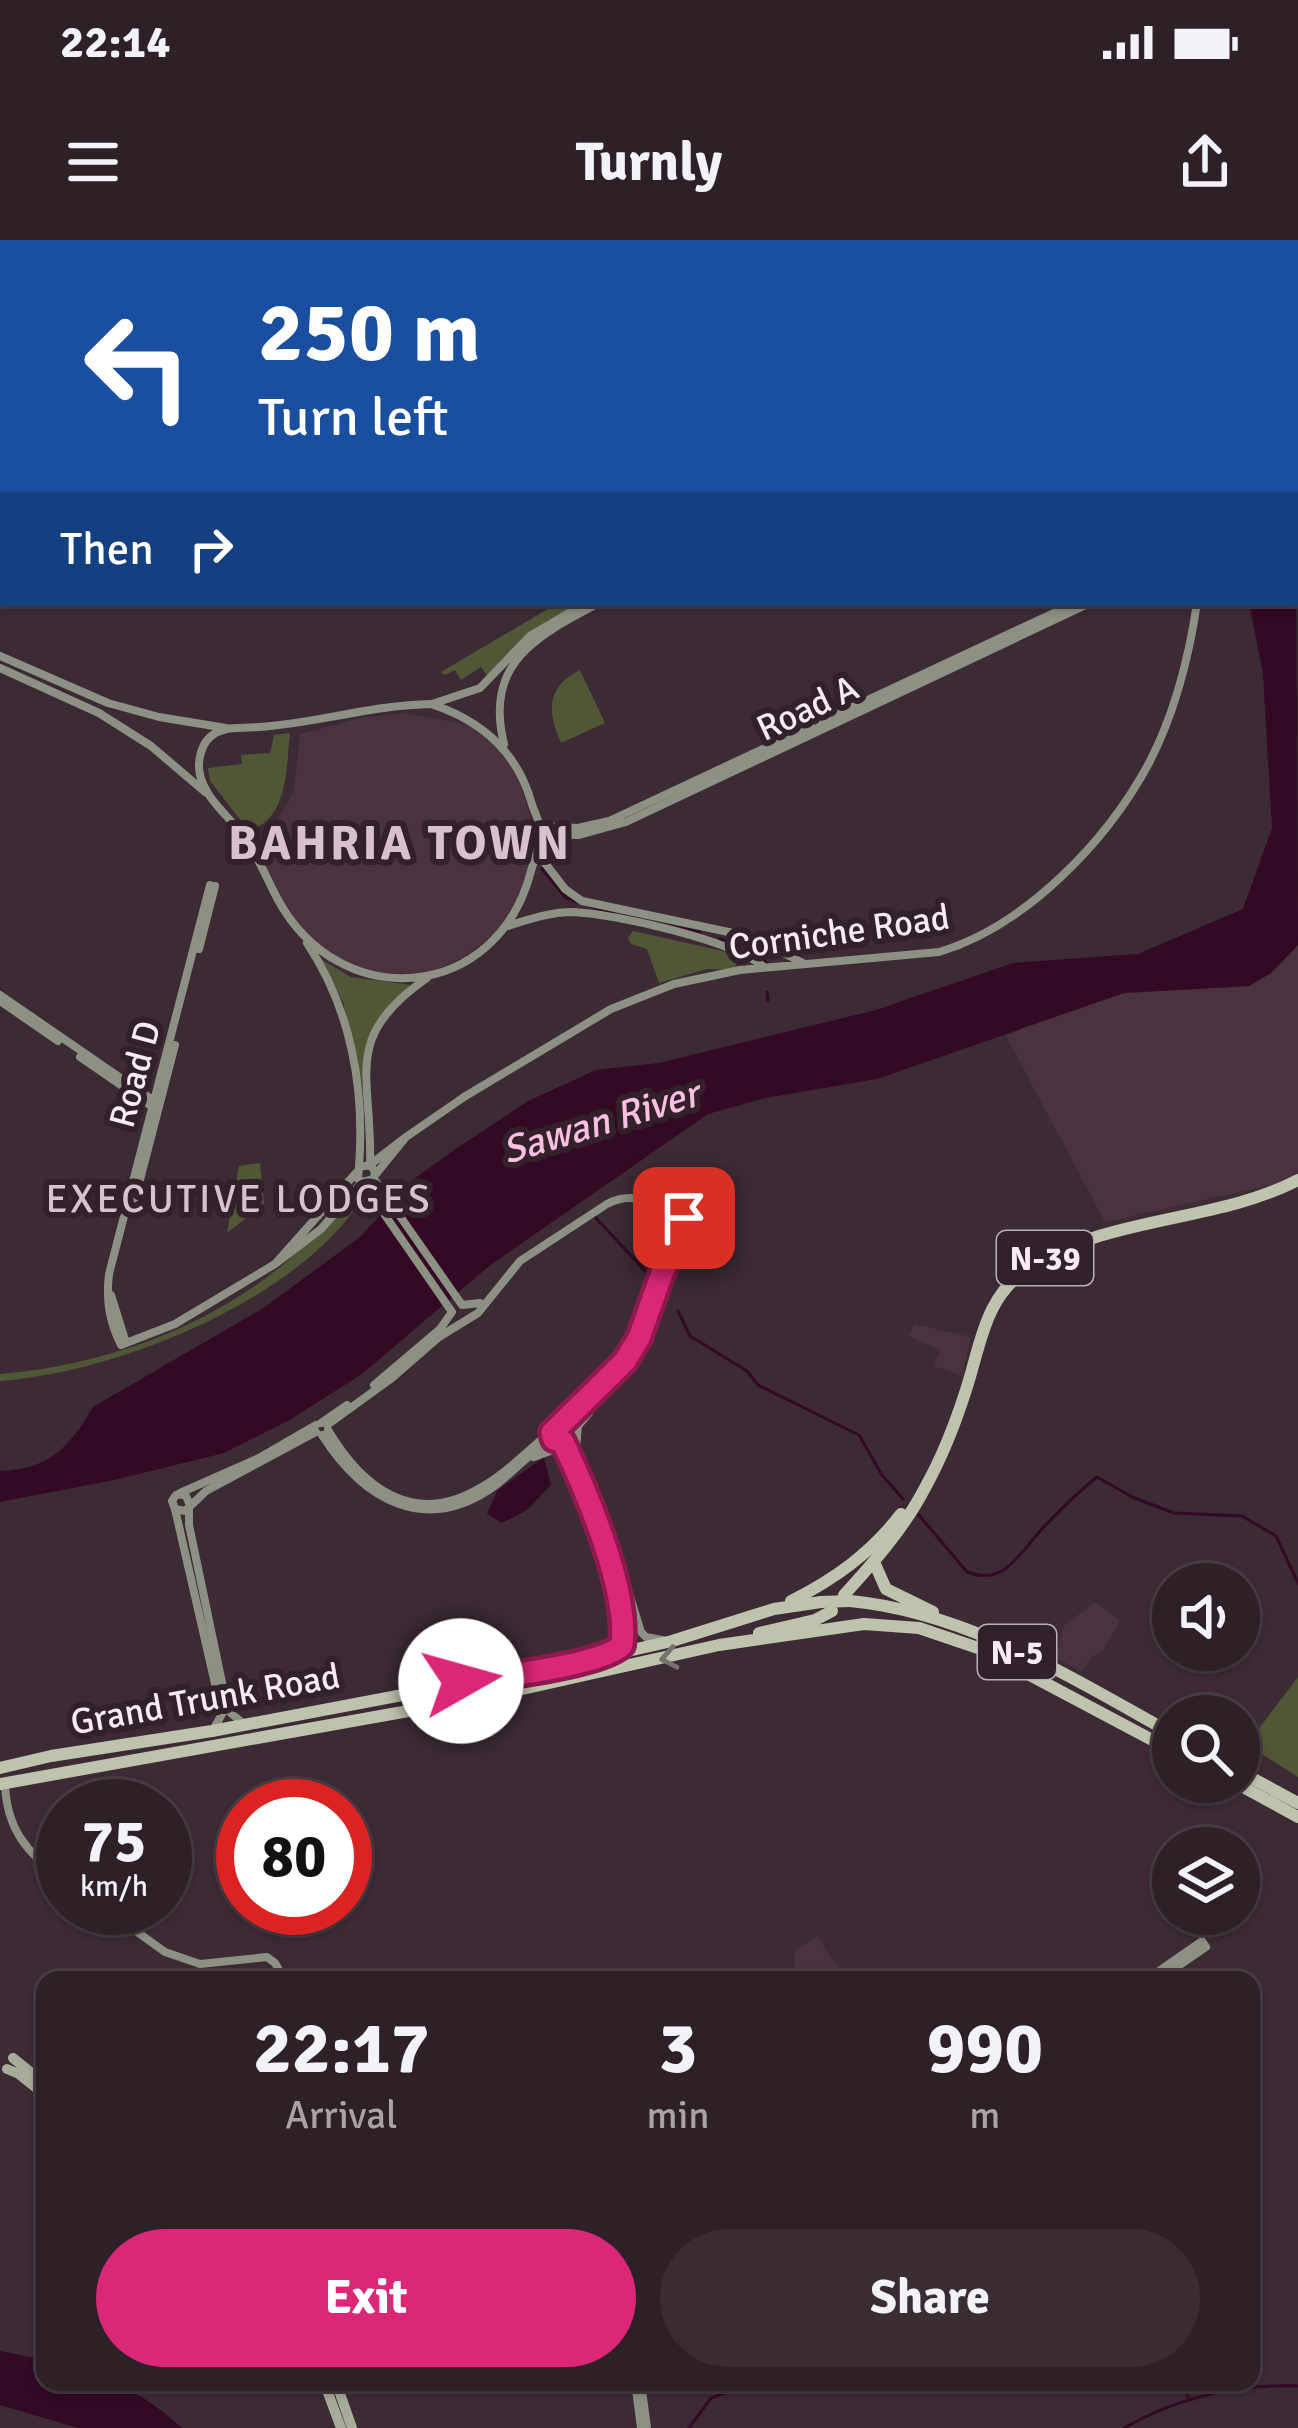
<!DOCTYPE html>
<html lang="en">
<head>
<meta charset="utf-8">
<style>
  body { margin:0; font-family:Signika,sans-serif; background:#392d33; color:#f1f3f6; height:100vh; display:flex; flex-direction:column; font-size:45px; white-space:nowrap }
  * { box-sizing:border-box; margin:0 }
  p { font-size:39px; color:#a7a3a7 }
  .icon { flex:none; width:66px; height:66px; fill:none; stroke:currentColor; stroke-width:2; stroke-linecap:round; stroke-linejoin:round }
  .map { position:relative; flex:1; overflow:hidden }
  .panel { position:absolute; left:36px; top:1731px; width:1224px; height:420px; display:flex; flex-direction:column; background:#2d2027; border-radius:24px; box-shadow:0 3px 9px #0004,0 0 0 3px #483e44 }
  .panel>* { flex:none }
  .banner { position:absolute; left:0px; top:0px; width:1299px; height:366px; box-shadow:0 3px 9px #0004,0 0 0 3px #483e44; background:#1a4fa0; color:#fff; overflow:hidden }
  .buttons { position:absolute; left:1152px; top:1323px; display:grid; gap:24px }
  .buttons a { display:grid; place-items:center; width:108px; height:108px; border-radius:50%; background:#2d2027; box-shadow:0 3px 9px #0004,0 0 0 3px #483e44; font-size:60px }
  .speed { position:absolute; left:36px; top:1539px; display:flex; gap:24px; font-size:60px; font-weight:700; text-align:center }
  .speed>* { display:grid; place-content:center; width:156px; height:156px; border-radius:50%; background:#2d2027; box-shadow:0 3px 9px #0004,0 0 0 3px #483e44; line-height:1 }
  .speed small { font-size:30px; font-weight:400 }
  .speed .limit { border:18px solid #d22; background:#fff; color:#111 }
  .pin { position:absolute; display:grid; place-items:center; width:102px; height:102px; color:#fff; margin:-51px; border-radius:24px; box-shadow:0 6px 18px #0006 }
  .me { position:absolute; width:132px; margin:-66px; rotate:83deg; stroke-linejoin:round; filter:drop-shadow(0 0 9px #0008) }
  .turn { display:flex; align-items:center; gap:42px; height:252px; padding:0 60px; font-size:54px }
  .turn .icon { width:156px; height:156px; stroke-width:2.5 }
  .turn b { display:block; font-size:84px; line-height:102px }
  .then { display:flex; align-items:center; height:114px; padding:0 60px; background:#0003; gap:24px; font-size:45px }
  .eta { display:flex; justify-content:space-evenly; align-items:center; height:204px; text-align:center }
  .eta b { font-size:72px; font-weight:800; line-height:84px }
  .cta { display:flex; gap:24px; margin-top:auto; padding:24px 60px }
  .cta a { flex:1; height:138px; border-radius:72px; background:#db2777; color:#fff; font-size:48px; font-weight:800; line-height:138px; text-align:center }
  .cta a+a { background:#392d33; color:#f1f3f6 }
  .status { display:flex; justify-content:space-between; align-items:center; height:84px; padding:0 60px; background:#2d2027; direction:ltr }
  .status svg { height:33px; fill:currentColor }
  header { display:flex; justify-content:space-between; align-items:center; height:156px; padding:0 60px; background:#2d2027; font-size:54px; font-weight:800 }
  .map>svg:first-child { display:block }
</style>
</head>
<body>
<div class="status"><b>22:14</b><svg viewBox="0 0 49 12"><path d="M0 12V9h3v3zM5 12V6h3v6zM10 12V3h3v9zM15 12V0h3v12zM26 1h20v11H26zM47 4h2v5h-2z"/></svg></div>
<header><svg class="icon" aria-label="menu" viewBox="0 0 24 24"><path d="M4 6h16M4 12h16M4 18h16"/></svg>Turnly<svg class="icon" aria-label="share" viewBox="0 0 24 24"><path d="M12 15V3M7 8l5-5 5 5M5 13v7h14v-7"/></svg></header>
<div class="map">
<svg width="1298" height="2188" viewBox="0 0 1298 2188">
  <rect width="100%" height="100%" fill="#3c2a34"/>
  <path fill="#4a323f" d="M406 473 465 484 481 491 498 506 518 533 536 599 526 644 503 686 486 701 464 717 429 733 378 734 337 720 304 691 285 666 253 605 273 587 294 551 300 494 364 477Z
    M1298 705V939L1105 982 1006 796 1053 774 1124 753 1249 746 1271 733Z
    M914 1084 971 1097 962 1136 934 1126 940 1110 909 1096Z
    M1096 1362 1120 1381 1103 1411 1092 1417 1081 1432 1055 1417 1064 1385Z
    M817 1696 846 1740H794L795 1711Z"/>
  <path fill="#505737" d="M558 363H582L547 381 500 421 489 438 481 427 461 440 455 430 445 435 441 432Z
    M580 430 605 483 561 503C547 472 546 447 580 430Z
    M290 493C286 528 289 578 249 591L210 541 208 528 242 524 241 515 270 513 274 495Z
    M633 691 732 713 740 718 733 730 707 729 659 743 647 709 631 704 628 698Z
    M322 720 351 737 411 745C375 777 363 806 361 854L343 762Z
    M260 923 264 964 227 993 239 926Z
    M364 955C302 1059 117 1133 0 1141V1134C100 1126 202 1090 280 1027 306 1007 336 968 364 955Z
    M1298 1437V1537L1251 1507 1260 1487Z"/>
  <path fill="#330924" d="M1296 258 1298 705 1271 733 1249 746 1124 753 877 839 765 858 708 874 489 1026 362 1134 288 1181 224 1213 114 1240 0 1262V1231C48 1230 70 1207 93 1167L265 1067 360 997 414 939 454 910 528 861 596 830 659 823 876 770 1013 723 1138 714 1243 669 1272 588 1263 434 1249 363H1296Z
    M544 1217 551 1245 527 1270 502 1283 487 1274 497 1251Z
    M0 2111 45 2120V2142C112 2142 131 2142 182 2188H78L0 2165Z"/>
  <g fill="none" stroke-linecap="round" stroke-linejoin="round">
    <path stroke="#330924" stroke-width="3" d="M1052 0 1056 3
      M546 606 557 598
      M542 629 566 658 613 673
      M670 686 700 692
      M720 699 752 707 766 722
      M767 752 768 761
      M595 977 652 1038
      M678 1071 690 1096 747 1131 758 1145 859 1195 882 1235 903 1259
      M918 1274 967 1332C1005 1347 1020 1312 1042 1289 1059 1271 1077 1253 1097 1237L1132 1257 1174 1273 1242 1276 1276 1296 1298 1343
      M1184 2142 1188 2157
      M689 2188 711 2158 734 2150 743 2142
      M1124 2188C1177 2158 1237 2144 1298 2146"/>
    <path stroke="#8d9183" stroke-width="8" d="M1154 0 1155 3
      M1141 3V0
      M0 416 108 463 159 477 226 488
      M0 428 99 473 151 506 205 552
      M431 464C480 480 516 510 531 561 533 569 538 578 540 587 542 602 535 617 531 631 498 761 340 776 277 658 267 639 259 619 247 601 233 579 206 561 200 535 197 521 201 502 214 494 226 486 245 488 259 487 317 483 373 465 431 464Z
      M432 464 480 448 530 396 586 363
      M504 504C484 423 536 396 599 363
      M539 586 578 588 609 581 1075 363
      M540 594 579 595 626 582 1090 363
      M538 614 565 649 582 661 752 697 803 723
      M210 645 109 1034C106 1060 109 1081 121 1105L175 1084 275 1024
      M508 686C529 679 551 672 573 672 616 674 732 700 764 727
      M307 703C351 769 365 848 359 927
      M199 709 215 646
      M0 755 157 863
      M0 761 58 801
      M80 817 157 870
      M406 897 464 857 611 769 674 744 740 730 939 712C1026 686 1107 601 1149 523 1175 473 1189 417 1197 363
      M371 924 406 897 376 934
      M370 925C373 836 340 798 427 738
      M356 933 275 1024 321 989 362 942 374 939 375 931 370 925 359 927 358 939 362 942 452 1072 440 1089
      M374 939 462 1065 480 1063
      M135 959 175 805
      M111 1055 126 1103
      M374 1145 440 1089
      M321 1183 347 1165
      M327 1185 392 1138 439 1097 478 1073 520 1021 607 964C635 949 658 965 684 978
      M559 1185C586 1162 614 1140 633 1110 654 1073 664 1025 685 985L692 984 691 977 684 978 685 985
      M328 1190C362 1247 413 1288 480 1248 507 1233 529 1209 553 1190
      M569 1191C579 1170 601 1160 617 1143 640 1119 652 1088 659 1056
      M322 1195C363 1259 425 1297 496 1245 516 1230 533 1207 557 1201
      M569 1196 612 1299 641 1392 646 1397 662 1400
      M563 1202C592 1265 615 1330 624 1400L617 1411
      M576 1207 578 1186 589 1173
      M534 1217 553 1210 570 1218
      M180 1253 259 1218 316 1185
      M190 1265 185 1254 176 1255 172 1261 175 1269 185 1271 206 1251 316 1192
      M189 1268V1285L228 1471 243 1483
      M175 1269 222 1474 213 1490
      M5 1543C6 1588 27 1614 63 1639
      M104 1668 165 1712 200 1724 267 1717 275 1723 285 1740
      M1146 1740 1202 1701 1206 1707
      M1158 1740 1206 1707
      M635 2142 641 2188
      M641 2142 647 2188"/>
    <path stroke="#a7ab99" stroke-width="10" d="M13 1818 45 1844
      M7 1829 19 1834 45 1855
      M324 2142 341 2188
      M336 2142 352 2188"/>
    <path stroke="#bec3ad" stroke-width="12" d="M874 1322 886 1349 933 1372
      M844 1355C875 1321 905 1287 926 1246 942 1217 955 1184 965 1153 981 1106 983 1057 1030 1027 1111 975 1215 983 1298 940
      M791 1361C835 1339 871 1313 901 1274
      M850 1361C967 1372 1072 1438 1173 1494
      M759 1393 815 1380 832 1371
      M0 1528 51 1516 212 1491 588 1420 672 1401 774 1369 821 1362
      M1239 1531 1298 1563
      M1234 1542 1298 1577
      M0 1544 481 1458 719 1405 864 1384 919 1388 981 1409 1173 1511"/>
    <path stroke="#bec3ad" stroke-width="12" d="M821 1362 850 1361"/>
  </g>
  <defs><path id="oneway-chevron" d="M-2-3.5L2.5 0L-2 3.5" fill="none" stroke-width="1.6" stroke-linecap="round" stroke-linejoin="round" transform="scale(3)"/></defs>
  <use stroke="#78726c" href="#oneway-chevron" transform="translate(669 1418) rotate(169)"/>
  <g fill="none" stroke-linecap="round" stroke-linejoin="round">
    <defs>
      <path id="route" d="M461 1441C492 1438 604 1425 622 1405 629 1351 586 1251 563 1202L554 1199 552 1193 625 1121 639 1098 662 1033 685 986 684 978"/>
    </defs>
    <use href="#route" stroke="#8e194d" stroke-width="30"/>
    <use href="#route" stroke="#db2777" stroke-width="21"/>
  </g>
  <g text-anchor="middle" stroke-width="12" stroke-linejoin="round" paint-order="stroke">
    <g fill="#32212a" stroke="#bdafb6" stroke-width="3">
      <rect x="997" y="991" width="96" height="54" rx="9"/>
      <rect x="978" y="1385" width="78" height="54" rx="9"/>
    </g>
    <g font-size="33" font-weight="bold" fill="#f8ecf2">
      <text x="1045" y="1030">N-39</text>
      <text x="1017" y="1424">N-5</text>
    </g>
    <g font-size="36" fill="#f8ecf2" stroke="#32212a">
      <text transform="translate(807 467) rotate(-25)" y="13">Road A</text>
      <text transform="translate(839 691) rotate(-8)" y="13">Corniche Road</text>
      <text transform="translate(134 834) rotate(-75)" y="13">Road D</text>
      <text transform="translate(205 1458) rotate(-10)" y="13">Grand Trunk Road</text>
    </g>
    <g font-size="39" font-style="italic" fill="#febfe1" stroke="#32212a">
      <text transform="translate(600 881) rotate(-17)" y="14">Sawan River</text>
    </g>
    <g font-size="39" letter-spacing="3" fill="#d8c1cc" stroke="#32212a">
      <text x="239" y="972">EXECUTIVE LODGES</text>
    </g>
    <g font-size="48" font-weight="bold" letter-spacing="3" fill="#d8c1cc" stroke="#32212a">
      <text x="400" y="619">BAHRIA TOWN</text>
    </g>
  </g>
</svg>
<div class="buttons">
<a><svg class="icon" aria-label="sound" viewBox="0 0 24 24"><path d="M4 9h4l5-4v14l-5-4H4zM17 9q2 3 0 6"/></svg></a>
<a><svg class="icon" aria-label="search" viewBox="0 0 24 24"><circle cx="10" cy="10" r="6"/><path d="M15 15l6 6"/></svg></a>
<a><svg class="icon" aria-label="layers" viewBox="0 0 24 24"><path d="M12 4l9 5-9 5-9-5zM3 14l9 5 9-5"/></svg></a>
</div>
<div class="speed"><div>75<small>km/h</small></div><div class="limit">80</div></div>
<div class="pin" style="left:684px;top:978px;background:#d93025"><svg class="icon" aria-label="arrive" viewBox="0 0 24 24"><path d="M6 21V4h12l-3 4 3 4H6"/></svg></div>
<svg class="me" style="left:461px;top:1441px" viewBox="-20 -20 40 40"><circle r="19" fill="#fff"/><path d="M0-13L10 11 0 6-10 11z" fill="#db2777"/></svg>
<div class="banner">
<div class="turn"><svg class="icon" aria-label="left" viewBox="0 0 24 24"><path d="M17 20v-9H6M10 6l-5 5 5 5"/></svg><div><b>250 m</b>Turn left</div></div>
<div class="then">Then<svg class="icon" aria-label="right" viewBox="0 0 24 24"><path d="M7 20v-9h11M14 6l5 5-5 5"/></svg></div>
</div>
<section class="panel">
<div class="eta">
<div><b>22:17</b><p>Arrival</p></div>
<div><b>3</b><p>min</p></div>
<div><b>990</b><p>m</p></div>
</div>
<div class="cta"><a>Exit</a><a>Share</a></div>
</section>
</div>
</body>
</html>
